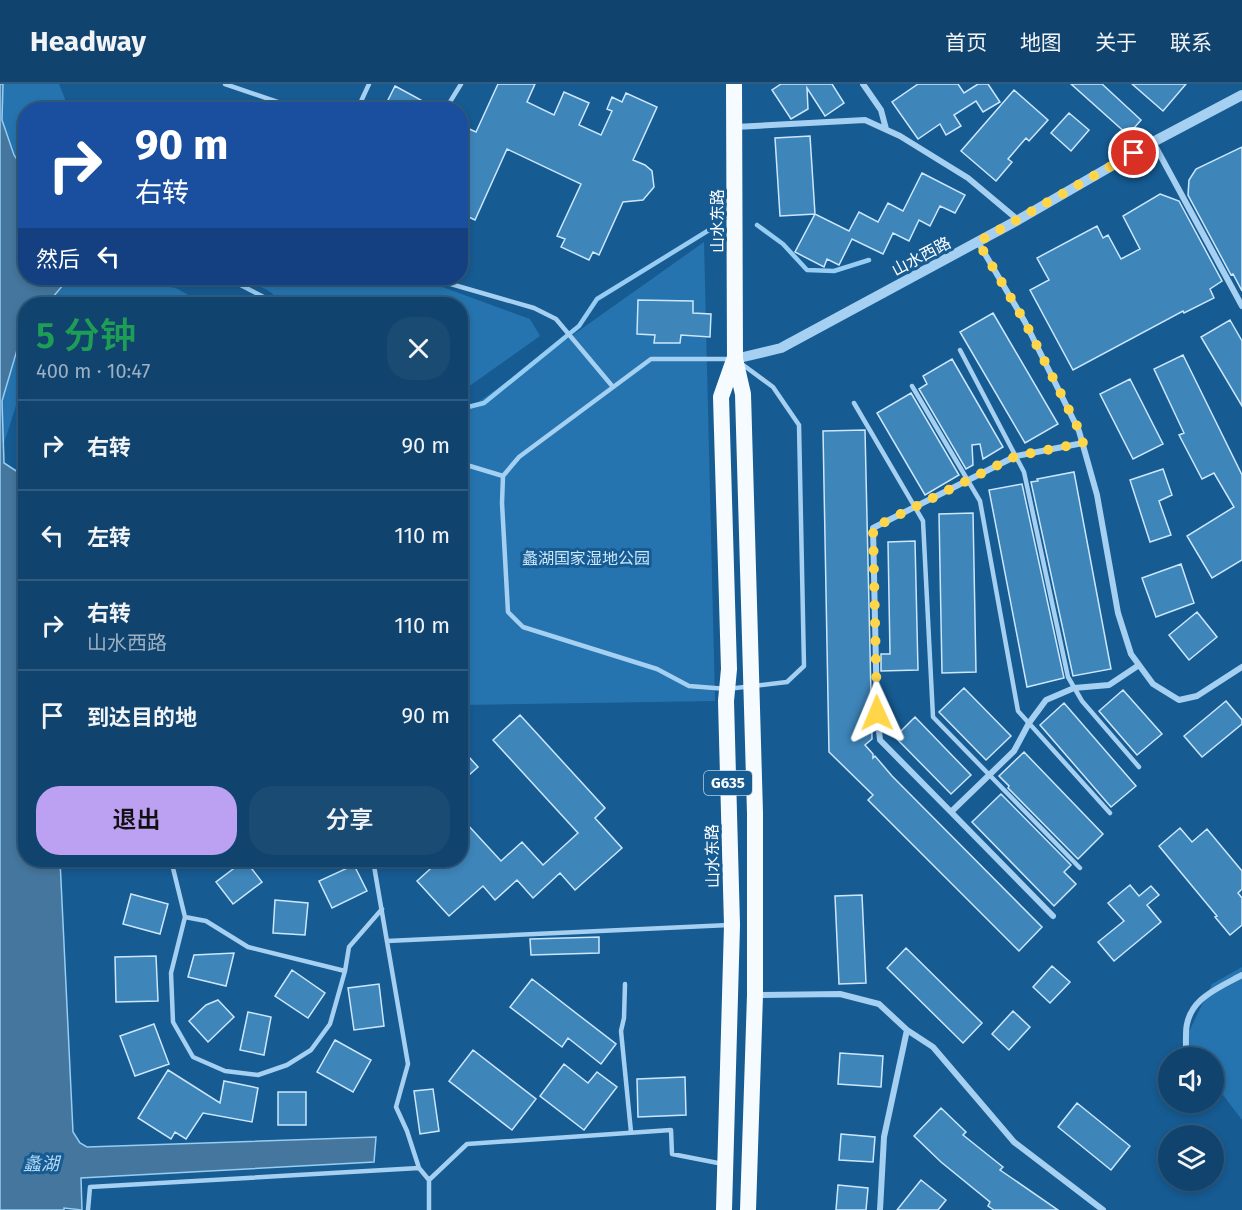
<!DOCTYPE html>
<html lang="zh">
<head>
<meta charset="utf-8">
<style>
  body { margin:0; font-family:"Fira Sans","Noto Sans SC",sans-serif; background:#194b73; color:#f1f3f6; height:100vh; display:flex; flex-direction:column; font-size:22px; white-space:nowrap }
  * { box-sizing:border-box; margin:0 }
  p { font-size:20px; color:#9cb0c2 }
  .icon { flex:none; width:33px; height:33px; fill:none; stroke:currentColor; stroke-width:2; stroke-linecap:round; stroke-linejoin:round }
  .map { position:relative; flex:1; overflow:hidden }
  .side { position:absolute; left:18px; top:213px; width:450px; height:570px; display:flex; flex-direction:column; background:#10446e; border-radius:24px; box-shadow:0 3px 9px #0003,0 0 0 2px #305c81 }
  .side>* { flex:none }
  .top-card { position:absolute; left:18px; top:18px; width:450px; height:183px; border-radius:24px; box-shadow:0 3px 9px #0003,0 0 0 2px #305c81; background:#1a4fa0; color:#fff; overflow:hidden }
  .buttons { position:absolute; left:1158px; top:963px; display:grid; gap:12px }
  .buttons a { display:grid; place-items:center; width:66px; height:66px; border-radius:50%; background:#10446e; box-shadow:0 3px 9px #0003,0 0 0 2px #305c81; font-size:30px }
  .pin { position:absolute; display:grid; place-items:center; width:51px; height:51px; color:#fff; margin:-26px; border:3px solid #fff; border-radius:50%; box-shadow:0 2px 6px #0007 }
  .me { position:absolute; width:66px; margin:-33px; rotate:359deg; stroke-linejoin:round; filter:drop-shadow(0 0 4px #0008) }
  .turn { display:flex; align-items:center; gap:21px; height:126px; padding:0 18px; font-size:27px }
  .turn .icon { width:78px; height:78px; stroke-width:2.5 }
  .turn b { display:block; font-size:42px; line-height:51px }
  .then { display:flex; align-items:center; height:57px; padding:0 18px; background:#0003; gap:12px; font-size:22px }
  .round { display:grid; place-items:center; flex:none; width:63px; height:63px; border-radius:24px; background:#194b73 }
  .head { display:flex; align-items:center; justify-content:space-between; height:102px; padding:0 18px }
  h1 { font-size:36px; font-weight:600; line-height:45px; color:#1e9e55 }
  .cta { display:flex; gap:12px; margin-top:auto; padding:12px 18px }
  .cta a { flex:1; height:69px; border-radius:24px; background:#bca0f2; color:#111; font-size:24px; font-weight:600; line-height:69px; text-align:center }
  .cta a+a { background:#194b73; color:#f1f3f6 }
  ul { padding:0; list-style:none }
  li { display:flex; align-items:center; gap:18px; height:90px; padding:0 18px; border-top:2px solid #305c81 }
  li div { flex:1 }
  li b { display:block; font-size:22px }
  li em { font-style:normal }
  header { display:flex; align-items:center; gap:36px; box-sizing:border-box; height:84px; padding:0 30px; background:#10446e; border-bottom:2px solid #305c81 }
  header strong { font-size:28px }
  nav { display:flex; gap:33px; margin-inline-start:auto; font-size:21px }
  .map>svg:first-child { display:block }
</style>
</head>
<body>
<header>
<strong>Headway</strong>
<nav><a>首页</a><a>地图</a><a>关于</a><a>联系</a></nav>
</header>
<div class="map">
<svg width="1242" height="1126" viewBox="0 0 1242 1126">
  <rect width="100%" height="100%" fill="#165b92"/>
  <path fill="#2574af" d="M0 0H59L69 25 26 26V194H66V199L129 197 176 204 204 220H153L104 214 87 220H26L25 293 0 372Z
    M704 158 715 617 461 621 460 331Z
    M243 194H418L530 235 540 252 461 308 460 220H285L269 207Z
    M1242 883V1036L1214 999V974L1193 973 1183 960 1212 900Z"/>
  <path fill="#45769d" stroke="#97cdf3" stroke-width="1.5" d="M0 0H3L2 36 14 71 25 87 26 194H69L47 220H26L25 253 17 266 2 317 4 379 24 392 25 434 26 776H60L73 1048 80 1059 87 1063 376 1053 374 1078 81 1094 82 1126 64 1124V1126H0Z"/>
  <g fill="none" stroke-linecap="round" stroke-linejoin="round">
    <path stroke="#97cdf3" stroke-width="4.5" d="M757 141 783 160 807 186 834 187 869 176
      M227 194 277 220
      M460 325 484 319 579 242 597 215 714 143"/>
  </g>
  <path fill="#3e85ba" stroke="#cce7fc" stroke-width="1.5" d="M498 0H535L527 18 554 31 564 8 589 19 579 41 601 51 612 27 607 25 612 13 622 18 626 9 657 23 633 76 645 81 652 87 654 103 643 116 623 118 599 171 593 168 589 176 561 163 565 155 557 152 581 100 507 65 475 136 460 129V53L465 43 476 48Z
    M781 0H832L844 19 825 32 807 4 808 25 791 35 772 6Z
    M918 0H958L964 9 978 0H988L1000 18 983 28 976 17 954 31 961 42 946 51 940 40 918 55 892 18Z
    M1071 0H1102L1141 36 1128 51Z
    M1132 0H1186L1163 27Z
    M395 2 421 16 417 26H383Z
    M1014 6 1048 36 1029 57 1026 54 1008 75 1012 78 996 97 961 67Z
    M1069 29 1089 46 1071 67 1051 49Z
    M810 52 815 130 780 132 775 54Z
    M1242 63V207L1233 190 1231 191 1188 111 1189 96 1196 85Z
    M922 89 965 111 955 129 940 122 930 142 919 136 909 157 893 149 883 170 852 155 839 181 827 175 824 183 795 168 815 130 849 147 859 128 878 138 888 119 903 127Z
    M1160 110 1179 117 1222 197 1210 205 1214 214 1184 229 1183 227 1073 286 1030 206 1049 196 1037 174 1097 142 1103 154 1108 151 1121 175 1140 165 1123 132Z
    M638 216 693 217V229L711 230 710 253 681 251 680 259H654L655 251 637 250Z
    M993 229 1058 340 1025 359 960 248Z
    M1230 236 1242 257V322L1201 253Z
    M1183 271 1242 391V476L1212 494 1187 452 1234 423 1214 389 1202 395 1179 351 1184 349 1154 285Z
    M952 275 1003 363 983 375 980 360 972 361 973 381 966 385 919 305 927 300 923 292Z
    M1130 295 1163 360 1133 375 1100 310Z
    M911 309 959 391 925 411 877 329Z
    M865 346 872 655 865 661 873 670V674L875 672 892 692 1042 843 1019 867 868 716 873 711 829 668 823 347Z
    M1163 385 1172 411 1159 417 1171 451 1150 458 1130 396Z
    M1074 388 1111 585 1073 592 1031 398 1038 397 1037 395Z
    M1022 400 1064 594 1027 603 989 406Z
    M973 429 976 588 942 589 939 430Z
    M915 457 918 586 881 587V570H890L888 458Z
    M1181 480 1194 519 1156 533 1142 494Z
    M1197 528 1217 553 1189 576 1169 551Z
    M964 604 1011 652 986 676 939 628Z
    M1123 606 1162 650 1137 671 1099 627Z
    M1226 617 1242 636V640L1202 673 1184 652Z
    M1064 619 1136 702 1111 723 1040 641Z
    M520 631 605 724 595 734 622 764 575 806 560 789 533 814 517 796 495 816 483 802 449 832 417 797 440 776H460V744L466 739 501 777 522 758 543 781 578 749 493 656Z
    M915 633 971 691 951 710 895 653Z
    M460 663 478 683 460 699Z
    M1024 668 1103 750 1078 775 1008 704 1009 702 999 692Z
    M1001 710 1071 781 1064 788 1076 800 1054 822 972 738Z
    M1180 744 1192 758 1207 745 1242 787V805L1238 809 1242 814V841L1230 851 1215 833 1217 832 1159 762Z
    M245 776 262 798 233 820 216 798Z
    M354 781 367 807 332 824 319 797Z
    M1130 801 1139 812 1151 802 1159 811 1147 821 1161 838 1114 877 1098 858 1124 837 1108 819Z
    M131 810 168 820 160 850 123 840Z
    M862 811 866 899 839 900 835 812Z
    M275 816 308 819 305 851 273 849Z
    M599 853V869L531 871 530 855Z
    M906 864 982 939 963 959 887 884Z
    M234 869 226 902 188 893 194 871Z
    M156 872 158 917 116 918 115 873Z
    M1052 882 1070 898 1050 919 1033 903Z
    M292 886 325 909 308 934 275 912Z
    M532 895 616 960 601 980 568 954 562 963 510 923Z
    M379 900 384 942 354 946 348 904Z
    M218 916 234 933 208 958 189 937 206 921Z
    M1013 927 1030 943 1009 966 992 950Z
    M248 928 271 933 264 971 240 966Z
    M154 940 169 980 135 992 120 952Z
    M335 956 371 976 353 1008 317 988Z
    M473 966 536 1015 512 1046 449 997Z
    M840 969 883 972 881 1003 838 1000Z
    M564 980 588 999 597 988 617 1003 584 1046 540 1012Z
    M168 986 220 1019 224 997 258 1004 252 1038 203 1029 186 1055 175 1048 171 1055 138 1034Z
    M685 993 686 1031 638 1033 637 995Z
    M433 1005 439 1047 420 1050 414 1007Z
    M278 1008H306V1041H278Z
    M1077 1019 1130 1062 1111 1086 1058 1043Z
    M941 1024 966 1048 963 1051 1003 1083 1000 1086 1058 1126H994L988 1122 990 1118 941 1078 914 1052Z
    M841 1050 875 1053 873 1078 839 1076Z
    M921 1096 946 1116 938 1126H897Z
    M838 1101 868 1104 866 1126H836Z"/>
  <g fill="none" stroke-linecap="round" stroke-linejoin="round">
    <path stroke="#a5d0f1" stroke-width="4.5" d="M225 0 301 26
      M357 26 369 0
      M445 26 461 0
      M430 194 534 224 556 235 613 303
      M960 266 1024 388 1068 593 1082 617 1139 683
      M651 275H735L773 303 799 341 804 582 787 598 727 605 689 602 657 585 523 543 508 528 502 419 503 392 519 373Z
      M912 302 980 417 1018 627 1110 729
      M854 319 923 437 933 633 1080 784
      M460 379 503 392
      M171 776 185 833 171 889 173 938 193 973 225 987 258 991 287 981 311 966 330 940 345 887 349 863 382 825
      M373 776 408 980 396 1023 407 1047 419 1084
      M185 833 206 837 248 863 345 887
      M387 857 729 841
      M625 900 624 934 621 947 631 1048
      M88 1126 90 1103 419 1084 429 1096 467 1060 671 1046 672 1070 723 1080
      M429 1126V1096"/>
    <path stroke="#a5d0f1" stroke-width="6" d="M863 0 881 26 886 45
      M735 43 865 36 900 52 968 94 1018 136
      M1153 58 1242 222
      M978 158 1025 238 1079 347 1097 411 1118 529 1131 570 1153 600 1179 616 1197 612 1242 583
      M1083 359 1016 372 873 444 877 629 880 656 951 728 1014 667 1029 639 1046 616 1074 604 1109 601 1139 581
      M951 728 1053 832
      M757 911 840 910 879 920 907 946 884 1053 880 1126
      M907 946 933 963 1014 1058 1103 1126
      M1188 974C1185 965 1186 958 1186 950 1186 916 1216 905 1242 891"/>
    <path stroke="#a5d0f1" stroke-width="10" d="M735 275 781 264 1018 136 1153 58 1242 11"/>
    <path stroke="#f6fbff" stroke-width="16" d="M734 0 735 275 743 310 755 729V911L748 1126
      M724 1126 732 841 726 617 729 585 721 313 734 276"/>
  </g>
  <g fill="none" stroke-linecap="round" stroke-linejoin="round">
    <path stroke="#ffd54a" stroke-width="10" stroke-dasharray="0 18" d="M877 629 873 444 1016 372 1083 359 1079 346 1025 238 978 158 1134 69"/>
  </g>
  <g text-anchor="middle" stroke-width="6" stroke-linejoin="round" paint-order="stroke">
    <rect fill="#165b92" stroke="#b9cede" stroke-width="1.5" x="704" y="687" width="48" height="24" rx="4.5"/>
    <g font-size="15" font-weight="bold" fill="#fff">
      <text x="728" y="704">G635</text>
    </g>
    <g font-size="16" fill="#fff" stroke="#165b92">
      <text transform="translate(717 137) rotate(-90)" y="6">山水东路</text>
      <text transform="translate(921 172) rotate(-28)" y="6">山水西路</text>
      <text transform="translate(712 772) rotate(-91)" y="6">山水东路</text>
    </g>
    <g font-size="16" fill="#cce7fc" stroke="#165b92">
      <text x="586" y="480">蠡湖国家湿地公园</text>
    </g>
    <g font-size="18" font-style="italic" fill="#b1d9f7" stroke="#165b92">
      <text x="41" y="1086">蠡湖</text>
    </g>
  </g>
</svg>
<div class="buttons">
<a><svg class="icon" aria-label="sound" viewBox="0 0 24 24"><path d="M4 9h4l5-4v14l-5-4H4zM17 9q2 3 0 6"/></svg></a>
<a><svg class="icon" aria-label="layers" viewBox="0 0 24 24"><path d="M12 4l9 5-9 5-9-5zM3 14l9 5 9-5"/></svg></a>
</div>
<div class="pin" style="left:1134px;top:69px;background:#d93025"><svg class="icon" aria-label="arrive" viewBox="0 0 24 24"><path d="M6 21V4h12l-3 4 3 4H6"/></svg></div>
<svg class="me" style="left:877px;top:629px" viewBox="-20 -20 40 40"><path d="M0-17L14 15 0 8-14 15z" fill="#ffd54a" stroke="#fff" stroke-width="4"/></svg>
<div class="top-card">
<div class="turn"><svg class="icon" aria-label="right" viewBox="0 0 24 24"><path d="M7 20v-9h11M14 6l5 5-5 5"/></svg><div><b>90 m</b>右转</div></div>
<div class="then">然后<svg class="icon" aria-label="left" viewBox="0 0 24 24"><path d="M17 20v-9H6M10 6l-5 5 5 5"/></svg></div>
</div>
<section class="side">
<div class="head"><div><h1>5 分钟</h1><p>400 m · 10:47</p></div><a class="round"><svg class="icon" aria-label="close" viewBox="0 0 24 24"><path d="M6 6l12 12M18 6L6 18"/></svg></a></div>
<ul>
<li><svg class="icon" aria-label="right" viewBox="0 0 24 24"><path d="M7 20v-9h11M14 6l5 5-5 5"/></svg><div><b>右转</b></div><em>90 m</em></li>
<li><svg class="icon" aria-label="left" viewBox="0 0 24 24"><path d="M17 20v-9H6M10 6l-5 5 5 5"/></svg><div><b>左转</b></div><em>110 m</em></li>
<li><svg class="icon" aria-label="right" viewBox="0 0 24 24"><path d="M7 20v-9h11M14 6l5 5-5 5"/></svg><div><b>右转</b><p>山水西路</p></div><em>110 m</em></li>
<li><svg class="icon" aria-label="arrive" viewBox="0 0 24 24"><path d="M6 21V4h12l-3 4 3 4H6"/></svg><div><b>到达目的地</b></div><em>90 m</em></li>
</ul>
<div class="cta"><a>退出</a><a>分享</a></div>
</section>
</div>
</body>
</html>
